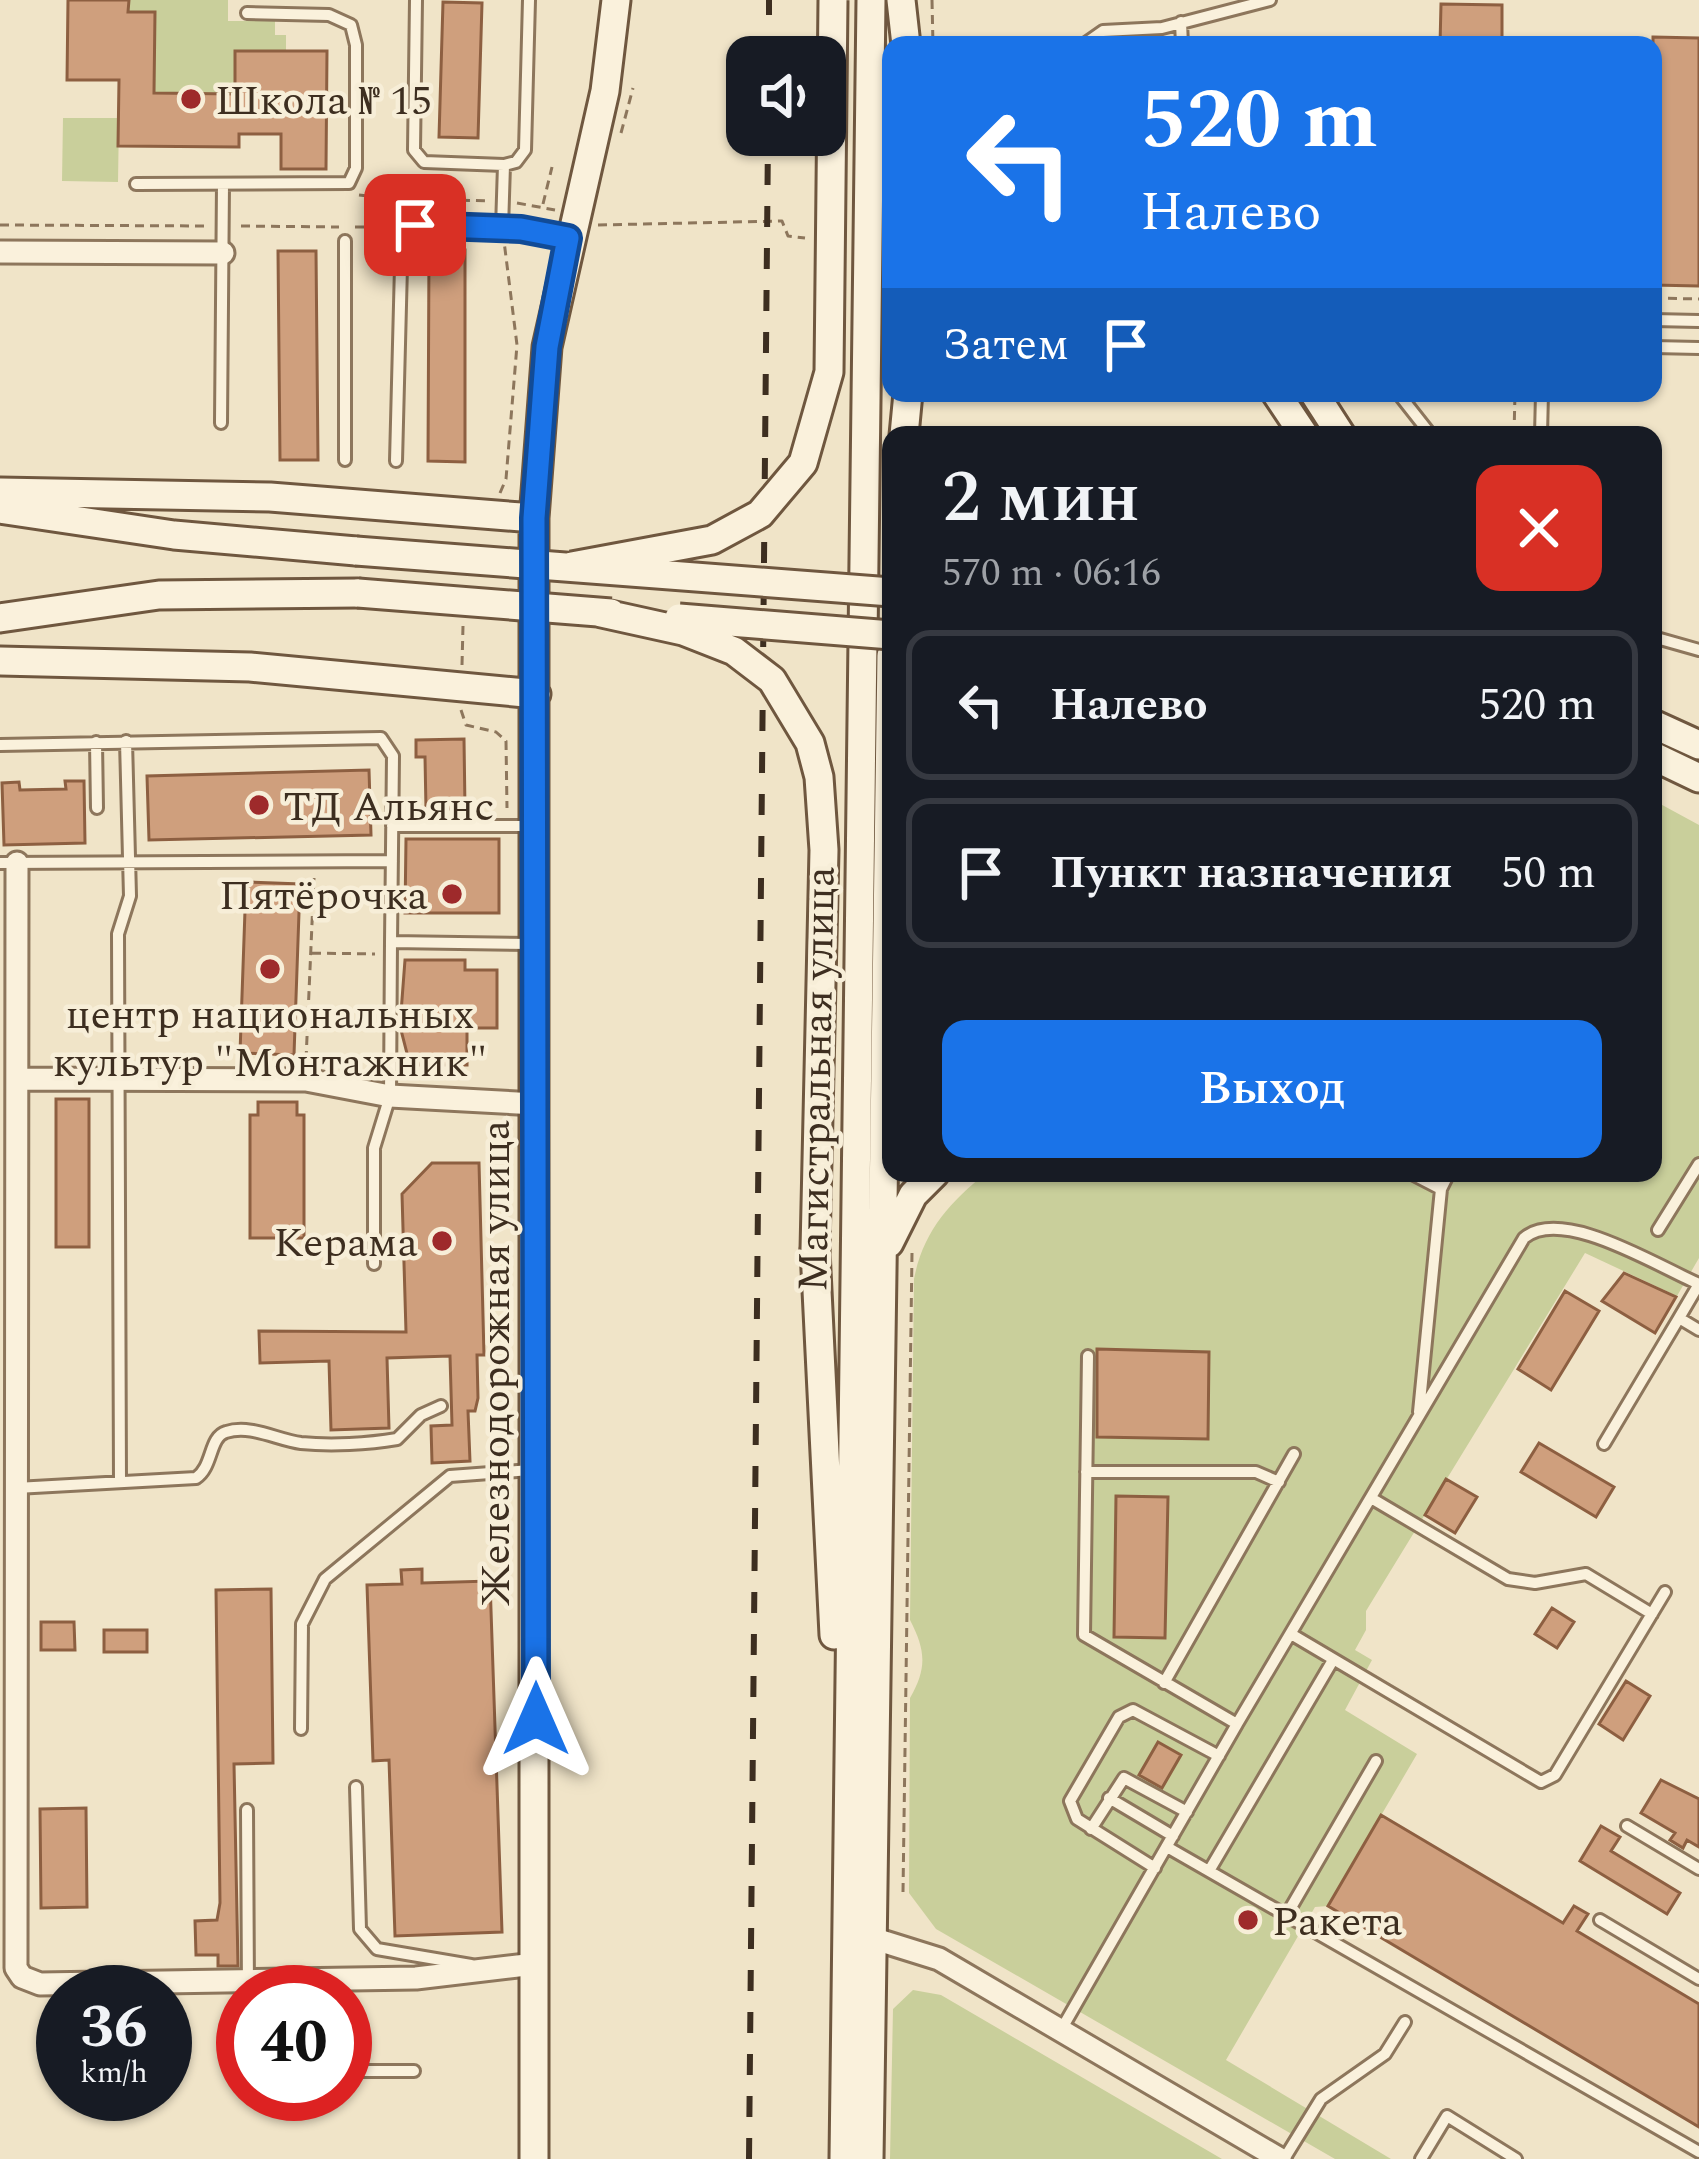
<!DOCTYPE html>
<html lang="ru">
<head>
<meta charset="utf-8">
<style>
  body { margin:0; font-family:Spectral,serif; background:#20242c; color:#f1f3f6; height:100vh; display:flex; flex-direction:column; font-size:45px; white-space:nowrap }
  * { box-sizing:border-box; margin:0 }
  p { font-size:39px; color:#9ea1a6 }
  .icon { flex:none; width:66px; height:66px; fill:none; stroke:currentColor; stroke-width:2; stroke-linecap:round; stroke-linejoin:round }
  .map { position:relative; flex:1; overflow:hidden }
  .sheet { position:absolute; left:882px; top:426px; width:780px; height:756px; display:flex; flex-direction:column; background:#171b24; border-radius:24px; box-shadow:0 3px 9px #0004 }
  .sheet>* { flex:none }
  .hud { position:absolute; left:882px; top:36px; width:780px; height:366px; border-radius:24px; box-shadow:0 3px 9px #0004; background:#1a73e8; color:#fff; overflow:hidden }
  .tools { position:absolute; left:726px; top:36px; display:grid; gap:24px }
  .tools a { display:grid; place-items:center; width:120px; height:120px; border-radius:24px; background:#171b24; box-shadow:0 3px 9px #0004; font-size:60px }
  .speed { position:absolute; left:36px; top:1965px; display:flex; gap:24px; font-size:60px; font-weight:700; text-align:center }
  .speed>* { display:grid; place-content:center; width:156px; height:156px; border-radius:50%; background:#171b24; box-shadow:0 3px 9px #0004; line-height:1 }
  .speed small { font-size:30px; font-weight:400 }
  .speed .limit { border:18px solid #d22; background:#fff; color:#111 }
  .pin { position:absolute; display:grid; place-items:center; width:102px; height:102px; color:#fff; margin:-51px; border-radius:24px; box-shadow:0 6px 18px #0006 }
  .me { position:absolute; width:132px; margin:-66px; rotate:0deg; stroke-linejoin:round; filter:drop-shadow(0 0 9px #0008) }
  .turn { display:flex; align-items:center; gap:42px; height:252px; padding:0 60px; font-size:54px }
  .turn .icon { width:156px; height:156px; stroke-width:2.5 }
  .turn b { display:block; font-size:84px; line-height:102px }
  .then { display:flex; align-items:center; height:114px; padding:0 60px; background:#0003; gap:24px; font-size:45px }
  .round { display:grid; place-items:center; flex:none; width:126px; height:126px; border-radius:24px; background:#20242c }
  .summary { display:flex; align-items:center; justify-content:space-between; height:204px; padding:0 60px }
  h1 { font-size:72px; font-weight:600; line-height:90px }
  .action { display:flex; gap:24px; margin-top:auto; padding:24px 60px }
  .action a { flex:1; height:138px; border-radius:24px; background:#1a73e8; color:#fff; font-size:48px; font-weight:600; line-height:138px; text-align:center }
  ul { padding:0; list-style:none }
  li { display:flex; align-items:center; gap:36px; height:150px; margin:0 24px 18px; padding:0 36px; border:6px solid #363941; border-radius:24px }
  li div { flex:1 }
  li b { display:block; font-size:45px }
  li em { font-style:normal }
  .map>svg:first-child { display:block }
</style>
</head>
<body>
<div class="map">
<svg width="1699" height="2159" viewBox="0 0 1699 2159">
  <rect width="100%" height="100%" fill="#f0e4c8"/>
  <path fill="#c9cf9b" d="M129 0H228V21H275V35H286V51H235V94L154 93 155 13 128 12Z
    M63 118H119L118 182 62 181Z
    M1653 800 1699 825V1258L1677 1296 1585 1253 1366 1611V1630L1355 1650 1372 1660 1345 1710 1417 1754 1328 1906 1315 1907 1226 2060 1391 2159H1335L936 1929 909 1893 910 1698C927 1668 926 1651 910 1620L914 1279C923 1232 949 1203 986 1173H1653Z
    M913 1990 941 1995 1222 2159H890L893 2009Z"/>
  <path fill="#cf9f7d" stroke="#8d5f41" stroke-width="3" d="M68 0H129L128 12H155L154 93 235 94V51H327L326 169H281V134H239V147L118 146 119 80H67Z
    M443 2 482 3 478 138 439 137Z
    M1441 4 1502 5V45H1440Z
    M1653 37 1699 38V286L1653 285Z
    M429 250H465V462L428 461Z
    M278 251H316L318 460H280Z
    M464 739 465 809H426L425 757H416V740Z
    M369 770 371 835 149 840 147 776Z
    M65 781H84L85 843 4 845 2 783 19 782 20 790 66 789Z
    M406 839H499V913H405Z
    M246 882 300 884 294 1055 240 1053Z
    M405 960H465V970H497V1028H467V1065H410L400 1026Z
    M56 1099H89V1247H56Z
    M258 1102H297V1115H304V1238H250V1115H258Z
    M432 1163H479L484 1355H477L478 1398 475 1411H468L470 1461 432 1463 431 1426 452 1425 450 1356 387 1358 389 1428 331 1430 329 1361 260 1363 259 1331 406 1332 402 1194Z
    M1624 1273 1676 1297 1655 1333 1602 1301Z
    M1565 1291 1599 1311 1551 1390 1518 1369Z
    M1097 1349 1209 1352 1208 1439 1097 1437Z
    M1539 1443 1614 1487 1596 1517 1521 1472Z
    M1446 1479 1477 1497 1455 1533 1425 1515Z
    M1116 1496 1168 1497 1165 1638 1114 1637Z
    M422 1569V1583L490 1581 502 1932 395 1936 389 1760 373 1761 367 1585 402 1584 401 1570Z
    M271 1589 273 1763 234 1764 238 1966H218V1955H196L195 1921 217 1920 220 1903 216 1590Z
    M1552 1608 1574 1622 1557 1648 1535 1634Z
    M41 1622H74L75 1650H41Z
    M104 1630H147V1652H104Z
    M1626 1681 1650 1696 1623 1740 1599 1724Z
    M1158 1742 1181 1755 1162 1788 1139 1775Z
    M1661 1780 1699 1799V1847L1687 1840 1683 1848 1670 1840 1675 1833 1641 1813Z
    M86 1808 87 1907 41 1908 40 1809Z
    M1381 1815 1563 1923 1574 1906 1588 1914 1577 1931 1699 2004V2127L1328 1906Z
    M1601 1826 1620 1837 1611 1851 1680 1893 1667 1914 1580 1861Z"/>
  <g fill="none" stroke-linecap="round" stroke-linejoin="round">
    <defs>
      <path id="lane" d="M416 0 414 150 424 162 504 165 502 228
        M1181 22 1182 45
        M1083 45 1103 31 1162 28 1270 0
        M504 165 516 162 525 150 529 0
        M136 184 349 183 356 168V45L351 25 329 15 247 13
        M1653 320 1699 321
        M1653 347 1699 348
        M1398 393 1431 435
        M221 423 223 184
        M1541 435 1542 393
        M345 460V241
        M396 461 402 227 502 228 568 238
        M1653 637 1699 650
        M96 742 97 808
        M0 745 381 738 393 756 391 942
        M392 826H533
        M0 863 392 861
        M1410 1173 1441 1189
        M1658 1230 1699 1164
        M374 1264V1148L390 1096 391 942 533 944
        M1419 1412 1441 1189 1449 1173
        M1604 1444 1679 1318
        M1086 1472H1256L1279 1482
        M120 1481 118 934 130 896 126 741
        M16 1488 196 1478C213 1467 209 1437 226 1432 251 1424 277 1440 301 1443 331 1446 368 1444 397 1439L421 1415 441 1406
        M1371 1498 1508 1579 1535 1583 1586 1574 1652 1614
        M1291 1634 1541 1782 1555 1775 1665 1592
        M1164 1683 1294 1454
        M1237 1724 1524 1238C1562 1206 1657 1266 1699 1284L1679 1318 1699 1330
        M301 1729 302 1624 325 1579 450 1476 530 1470
        M356 1787 360 1929 377 1949 471 1965
        M1109 1798 1173 1836
        M247 1810 248 1992
        M1627 1826 1699 1869
        M1091 1829 1124 1778 1187 1812
        M1167 1847 1699 2152
        M1155 1868 1077 1819 1070 1801 1119 1717 1133 1710 1219 1756
        M1209 1871 1333 1660
        M1286 1916 1376 1761
        M1600 1920 1699 1979
        M1061 2030 1237 1724 1084 1635 1088 1356
        M345 2071H414
        M1284 2159 1321 2099 1385 2054 1405 2022
        M1421 2159 1447 2116 1516 2159"/>
      <path id="street" d="M0 252 223 253
        M17 863 16 1968 22 1977 40 1984 416 1978 535 1964
        M18 1079 306 1080 390 1096 536 1104
        M875 1939 939 1959 1280 2159"/>
      <path id="secondary" d="M901 0 906 45
        M1276 393 1304 435
        M1314 393 1341 435
        M904 435 908 393
        M0 492 270 497 534 518
        M0 509 174 535 356 551
        M0 618 159 595 358 593
        M0 661 250 667 536 694
        M1653 724 1699 745
        M1653 756 1699 778
        M889 1243 913 1195 935 1173
        M815 1250 834 1635
        M534 2159V518L547 347 605 91 616 0
        M844 2159 871 0
        M869 2159 891 656"/>
    </defs>
    <use href="#lane" stroke="#8d765c" stroke-width="16"/>
    <use href="#street" stroke="#8d765c" stroke-width="27"/>
    <use href="#secondary" stroke="#6f573f" stroke-width="33"/>
    <path stroke="#8d765c" stroke-width="3" stroke-dasharray="9 6" stroke-linecap="butt" d="M932 0 933 45
      M621 133 633 88
      M359 195 385 198
      M517 203 555 210
      M543 204 552 167
      M0 225 207 226
      M598 225 782 221 788 236 805 238
      M241 226 339 227
      M355 227H387V198L490 201
      M1653 298 1699 299
      M1514 435 1515 393
      M500 493 506 479 517 345 504 241
      M462 665 463 626
      M461 710 466 725 496 732 506 741 507 808
      M312 953 375 954
      M306 1060 314 878
      M903 1892 912 1253"/>
    <use href="#lane" stroke="#faf1dc" stroke-width="10"/>
    <use href="#street" stroke="#faf1dc" stroke-width="21"/>
    <use href="#secondary" stroke="#faf1dc" stroke-width="27"/>
    <path stroke="#3d2e20" stroke-width="6" stroke-dasharray="21 21" stroke-linecap="butt" d="M769 57V0
      M749 2159 768 135"/>
    <defs>
      <path id="secondary-bridge" d="M356 551 891 592
        M572 566 712 540 760 514 803 463 829 372 833 0
        M358 593 611 613
        M597 612 683 631 734 651 772 680 810 743 819 777 824 850 815 1250
        M679 618 891 635"/>
    </defs>
    <use href="#secondary-bridge" stroke="#6f573f" stroke-width="33" stroke-linecap="butt"/>
    <use href="#secondary-bridge" stroke="#faf1dc" stroke-width="27"/>
  </g>
  <g fill="none" stroke-linecap="round" stroke-linejoin="round">
    <defs>
      <path id="route" d="M415 225 521 229 568 238 547 347 534 518 536 1719"/>
    </defs>
    <use href="#route" stroke="#114b97" stroke-width="30"/>
    <use href="#route" stroke="#1a73e8" stroke-width="21"/>
  </g>
  <g fill="#9e2a2b" stroke="#f7eed8" stroke-width="4.5">
    <circle cx="191" cy="99" r="12"/>
    <circle cx="259" cy="805" r="12"/>
    <circle cx="452" cy="894" r="12"/>
    <circle cx="270" cy="969" r="12"/>
    <circle cx="442" cy="1241" r="12"/>
    <circle cx="1248" cy="1920" r="12"/>
  </g>
  <g text-anchor="middle" stroke-width="9" stroke-linejoin="round" paint-order="stroke">
    <g font-size="42" fill="#3d2e20" stroke="#f7eed8" text-anchor="start">
      <text x="215" y="114">Школа № 15</text>
      <text x="283" y="820">ТД Альянс</text>
      <text x="428" y="909" text-anchor="end">Пятёрочка</text>
      <text x="270" y="1028" text-anchor="middle">центр национальных<tspan x="270" dy="48">культур "Монтажник"</tspan></text>
      <text x="418" y="1256" text-anchor="end">Керама</text>
      <text x="1272" y="1935">Ракета</text>
    </g>
    <g font-size="42" fill="#3d2e20" stroke="#f7eed8">
      <text transform="translate(815 1079) rotate(-89)" y="15">Магистральная улица</text>
      <text transform="translate(494 1363) rotate(-90)" y="15">Железнодорожная улица</text>
    </g>
  </g>
</svg>
<div class="tools">
<a><svg class="icon" aria-label="sound" viewBox="0 0 24 24"><path d="M4 9h4l5-4v14l-5-4H4zM17 9q2 3 0 6"/></svg></a>
</div>
<div class="speed"><div>36<small>km/h</small></div><div class="limit">40</div></div>
<div class="pin" style="left:415px;top:225px;background:#d93025"><svg class="icon" aria-label="arrive" viewBox="0 0 24 24"><path d="M6 21V4h12l-3 4 3 4H6"/></svg></div>
<svg class="me" style="left:536px;top:1719px" viewBox="-20 -20 40 40"><path d="M0-17L14 15 0 8-14 15z" fill="#1a73e8" stroke="#fff" stroke-width="4"/></svg>
<div class="hud">
<div class="turn"><svg class="icon" aria-label="left" viewBox="0 0 24 24"><path d="M17 20v-9H6M10 6l-5 5 5 5"/></svg><div><b>520 m</b>Налево</div></div>
<div class="then">Затем<svg class="icon" aria-label="arrive" viewBox="0 0 24 24"><path d="M6 21V4h12l-3 4 3 4H6"/></svg></div>
</div>
<section class="sheet">
<div class="summary"><div><h1>2 мин</h1><p>570 m · 06:16</p></div><a class="round" style="background:#d93025;color:#fff"><svg class="icon" aria-label="close" viewBox="0 0 24 24"><path d="M6 6l12 12M18 6L6 18"/></svg></a></div>
<ul>
<li><svg class="icon" aria-label="left" viewBox="0 0 24 24"><path d="M17 20v-9H6M10 6l-5 5 5 5"/></svg><div><b>Налево</b></div><em>520 m</em></li>
<li><svg class="icon" aria-label="arrive" viewBox="0 0 24 24"><path d="M6 21V4h12l-3 4 3 4H6"/></svg><div><b>Пункт назначения</b></div><em>50 m</em></li>
</ul>
<div class="action"><a>Выход</a></div>
</section>
</div>
</body>
</html>
